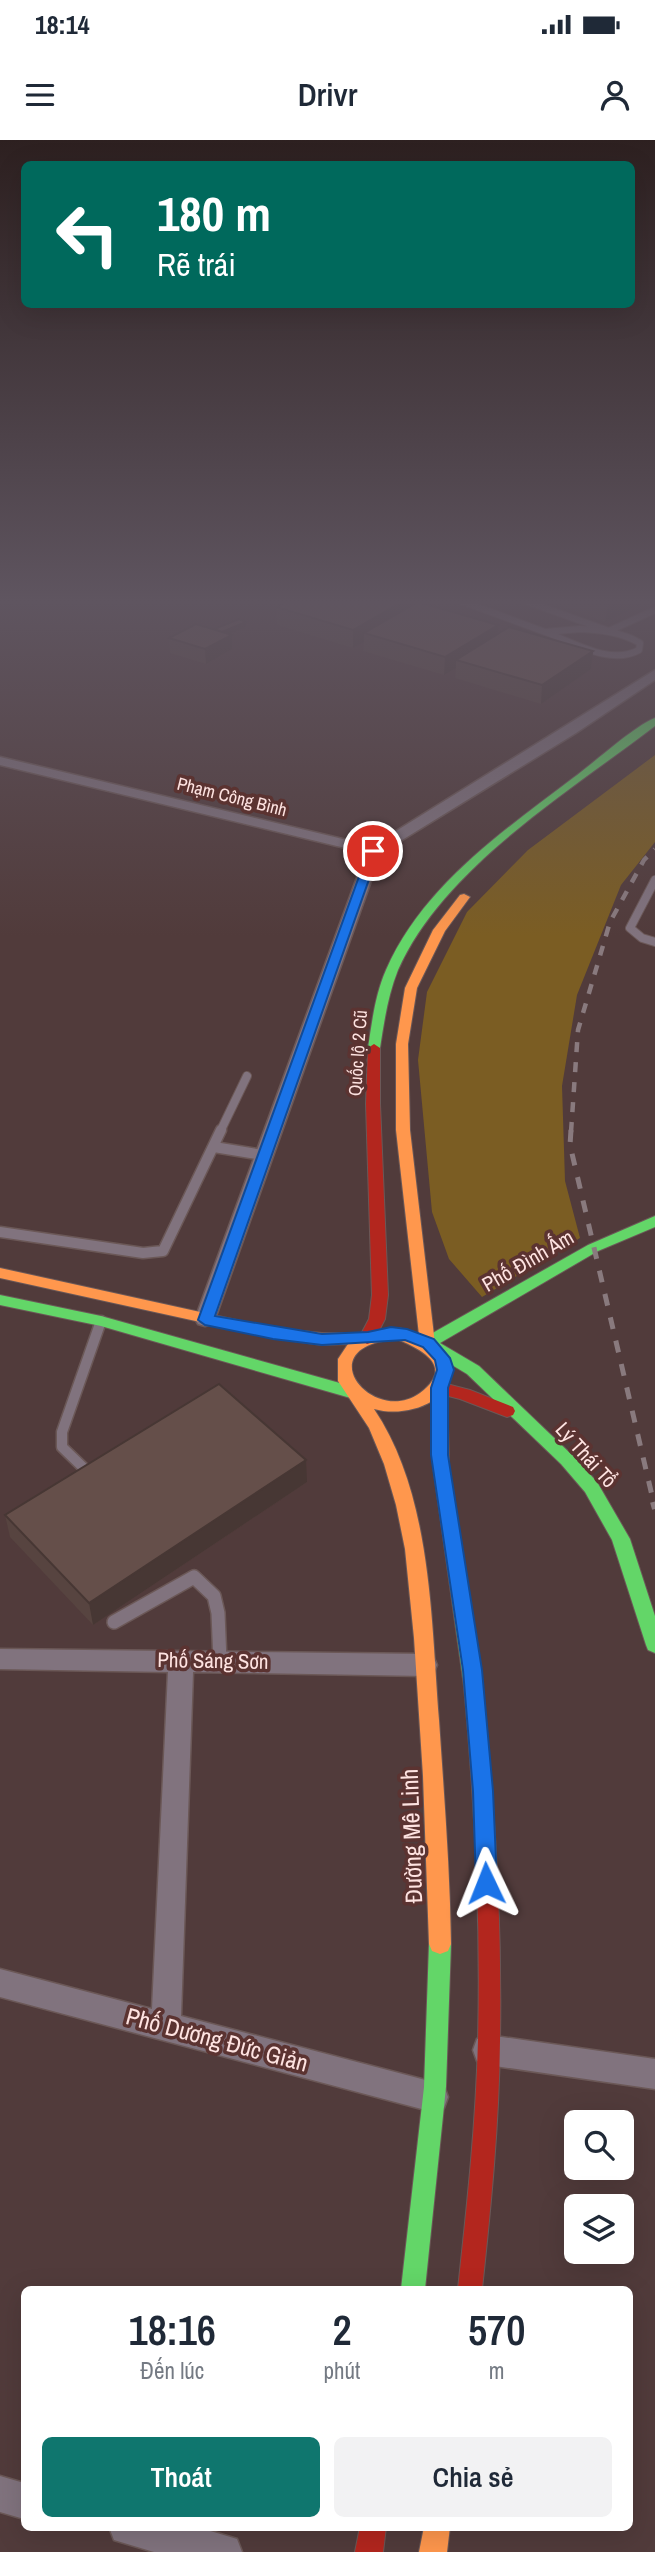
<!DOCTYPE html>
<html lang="vi">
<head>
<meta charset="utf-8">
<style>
  body { margin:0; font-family:"Archivo Narrow",sans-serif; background:#f2f2f3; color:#1f2937; height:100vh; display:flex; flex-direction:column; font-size:26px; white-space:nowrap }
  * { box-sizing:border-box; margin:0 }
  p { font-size:23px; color:#747a83 }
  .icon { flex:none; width:38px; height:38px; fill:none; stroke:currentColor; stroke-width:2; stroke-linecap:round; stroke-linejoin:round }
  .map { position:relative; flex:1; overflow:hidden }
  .details { position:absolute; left:21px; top:2146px; width:612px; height:245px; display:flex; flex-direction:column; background:#fff; border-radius:10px; box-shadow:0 7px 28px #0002 }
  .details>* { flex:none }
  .banner { position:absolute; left:21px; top:21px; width:614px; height:147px; border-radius:10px; box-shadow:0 7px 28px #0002; background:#00695c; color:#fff; overflow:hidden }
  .tools { position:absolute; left:564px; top:1970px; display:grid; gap:14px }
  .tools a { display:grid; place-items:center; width:70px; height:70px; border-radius:10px; background:#fff; box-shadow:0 7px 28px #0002; font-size:35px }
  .pin { position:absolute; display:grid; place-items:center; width:60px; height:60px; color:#fff; margin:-30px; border:4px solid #fff; border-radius:50%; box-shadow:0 2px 7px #0007 }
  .me { position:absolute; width:77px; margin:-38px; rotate:358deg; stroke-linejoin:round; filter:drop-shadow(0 0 5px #0008) }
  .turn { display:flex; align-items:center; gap:24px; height:147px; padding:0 21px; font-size:32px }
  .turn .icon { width:91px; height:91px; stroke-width:2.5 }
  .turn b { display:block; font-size:49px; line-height:60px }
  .eta { display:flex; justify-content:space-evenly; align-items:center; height:119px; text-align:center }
  .eta b { font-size:42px; font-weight:600; line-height:49px }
  .primary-button { display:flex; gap:14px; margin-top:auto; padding:14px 21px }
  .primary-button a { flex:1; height:80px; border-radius:10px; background:#0f766e; color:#fff; font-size:28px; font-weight:600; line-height:80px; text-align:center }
  .primary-button a+a { background:#f2f2f3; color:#1f2937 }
  .status { display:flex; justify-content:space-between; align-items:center; height:49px; padding:0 35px; background:#fff; direction:ltr }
  .status svg { height:19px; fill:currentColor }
  header { display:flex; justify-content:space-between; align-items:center; height:91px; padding:0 21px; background:#fff; font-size:32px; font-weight:600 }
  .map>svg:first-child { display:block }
</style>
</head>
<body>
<div class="status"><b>18:14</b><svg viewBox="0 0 49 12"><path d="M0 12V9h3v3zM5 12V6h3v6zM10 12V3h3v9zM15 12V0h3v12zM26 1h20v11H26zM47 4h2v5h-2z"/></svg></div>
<header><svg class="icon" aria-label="menu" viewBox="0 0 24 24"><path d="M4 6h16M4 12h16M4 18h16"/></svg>Drivr<svg class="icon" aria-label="person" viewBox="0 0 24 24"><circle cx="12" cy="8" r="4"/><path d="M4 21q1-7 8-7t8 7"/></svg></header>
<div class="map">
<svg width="655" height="2412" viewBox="0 0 655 2412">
  <rect width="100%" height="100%" fill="#513b3b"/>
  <path fill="#7b5d23" d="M655 615V702L621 745 577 855 562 946 565 1041 580 1098 482 1157 449 1119 432 1072 418 920 427 852 467 772 528 710Z"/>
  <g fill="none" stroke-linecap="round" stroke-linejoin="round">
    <defs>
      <path id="lane-far3" d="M453 458 545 492
        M517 458 609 491 655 470
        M580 489C601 490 621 492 640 503L639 510C610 526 573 502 545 492Z"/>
      <path id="lane-far2" d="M655 740 630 788 642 798 655 802
        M220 992 247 936"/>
      <path id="lane-far1" d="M214 1007 263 1015
        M0 1092 143 1113 163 1111 221 990
        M92 1336 62 1307V1292L101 1181"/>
      <path id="lane" d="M114 1482 194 1437 214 1456 218 1473 220 1521"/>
      <path id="street" d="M655 530V540L576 593 381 713 215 1179 212 1184 205 1186 198 1184 195 1179 366 713 0 625V617L372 706Z
        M0 1509 425 1514 434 1518 437 1525 434 1532 425 1536 193 1532 181 1876 433 1942 444 1946 448 1957 444 1968 433 1972 0 1857V1829L152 1869 168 1532 0 1529Z
        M488 1895 655 1919V1949L488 1925 477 1921 473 1910 477 1899Z
        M0 2336 24 2343V2379L0 2372Z
        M109 2387H197L237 2399 242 2412H154L114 2400Z"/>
      <path id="fast" d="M655 578V586C569 652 443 728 398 830 388 855 384 882 380 908L379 911H369L368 908C372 882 375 855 386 830 423 746 502 692 573 638 594 623 634 586 655 578Z
        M655 1076V1087L598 1111 440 1203 479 1226 573 1316 597 1342 630 1399 655 1476V1513L648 1510 646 1505 612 1400 585 1352 561 1324 467 1234 422 1207 420 1203 422 1199 588 1105Z
        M0 1155 101 1176 354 1247 360 1249 362 1253 360 1257 354 1259 101 1186 0 1165Z
        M439 1242 447 1248 449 1325 482 1546 480 1552 473 1554 466 1552 464 1546 433 1325 431 1248Z
        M440 1794 448 1797 451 1804 446 1947 425 2149H401L424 1947 429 1804 432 1797Z"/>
      <path id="slow" d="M464 754 470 757 445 791 417 848 408 904 410 990 435 1204C479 1249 416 1281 374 1269 432 1355 431 1480 439 1580 444 1655 450 1729 451 1804L448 1811 440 1814 432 1811 429 1804 423 1636 414 1498 405 1409 396 1365 384 1324 369 1288 338 1241V1219L348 1204 322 1205 273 1198 0 1138V1128L273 1188 322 1193H368L399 1188 419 1195 396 990V904L405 848 433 790 460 755ZM397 1199C423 1210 455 1227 420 1253 373 1287 306 1206 397 1199Z
        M424 2387H450L447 2412H419Z"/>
      <path id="jam" d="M374 904 380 908V964L388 1155 385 1179 373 1202 367 1204 359 1198 369 1179 372 1155 366 964 368 908Z
        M439 1242 470 1250 513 1267 515 1271 513 1275 507 1277 460 1259 433 1252 431 1248 433 1244Z
        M473 1538 480 1540 482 1546C495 1664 502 1782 500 1901 499 1984 491 2066 482 2149H458C467 2066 476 1984 478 1901 481 1782 475 1664 464 1546L466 1540Z
        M360 2387H386L383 2412H355Z"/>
    </defs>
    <use href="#lane-far3" stroke="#6b5857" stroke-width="8"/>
    <use href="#lane-far2" stroke="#6b5857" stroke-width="10"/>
    <use href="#lane-far1" stroke="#6b5857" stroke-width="13"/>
    <use href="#lane" stroke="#6b5857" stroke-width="16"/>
    <use href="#street" stroke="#6b5857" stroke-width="3"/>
    <use href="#fast" stroke="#6b5857" stroke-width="2"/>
    <use href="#slow" stroke="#6b5857" stroke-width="2"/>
    <use href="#jam" stroke="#6b5857" stroke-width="2"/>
    <use href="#lane-far3" stroke="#81737e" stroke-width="6"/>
    <use href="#lane-far2" stroke="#81737e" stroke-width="8"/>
    <use href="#lane-far1" stroke="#81737e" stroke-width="10"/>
    <use href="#lane" stroke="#81737e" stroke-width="13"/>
    <use href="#street" fill="#81737e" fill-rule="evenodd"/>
    <use href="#fast" fill="#63d668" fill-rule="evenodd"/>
    <use href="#slow" fill="#ff974d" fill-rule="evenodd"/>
    <use href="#jam" fill="#b3261e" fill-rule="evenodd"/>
    <path stroke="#897a7e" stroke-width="4.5" stroke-dasharray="10 10" stroke-linecap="butt" d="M571 992 578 890 610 782 644 720 655 709"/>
    <path stroke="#897a7e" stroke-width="5" stroke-dasharray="12 12" stroke-linecap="butt" d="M571 990 570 1005 654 1364"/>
    <path stroke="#897a7e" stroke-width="6" stroke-dasharray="15 15" stroke-linecap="butt" d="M653 1362 655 1369"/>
  </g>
  <path fill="#574440" d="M0 458H28V460L5 467 0 464Z
    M96 458H119V460L108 464Z
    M471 458H496L495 462 490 465Z
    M539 458H655L605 482Z
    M276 467 407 468 497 494 593 511 591 529 541 564 455 538 456 528 444 535 363 511 364 502 353 508 277 485Z
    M246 482V487L229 494 232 509 206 524 170 513 169 498Z
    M307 1342 93 1485 10 1397 5 1375Z"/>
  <path fill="#473734" d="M18 458H28V460L5 467 4 462Z
    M109 458H119V460L108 464V459Z
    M494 458H496L495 462 490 465V460Z
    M620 458H655L605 482 608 464Z
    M407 459V477L364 493V502L353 508V490Z
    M246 482V487L222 497V492Z
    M498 485 497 503 456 520V528L444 535 445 517Z
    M232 495V509L206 524 205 509Z
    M593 511 591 529 541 564 542 545Z
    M306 1320 307 1342 93 1485 89 1463Z"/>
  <path fill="#654f4a" stroke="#473734" stroke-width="2" d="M0 458H18L4 462Z
    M293 458H404L407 459 353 490 276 467Z
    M591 458H620L608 464Z
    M418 462 498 485 445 517 364 493Z
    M239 479 246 482 222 492 214 489Z
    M196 484 232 495 205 509 169 498Z
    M509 487 593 511 542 545 456 520Z
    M219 1244 306 1320 89 1463 5 1375Z"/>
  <linearGradient id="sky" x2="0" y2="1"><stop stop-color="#2d2020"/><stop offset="0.58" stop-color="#5f5560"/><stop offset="1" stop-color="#5f5560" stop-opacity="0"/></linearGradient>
  <rect width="655" height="796" fill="url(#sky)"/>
  <path fill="#1a73e8" stroke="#114b97" stroke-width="2" d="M369 709 379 711 215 1176 322 1194 368 1192 391 1187 407 1189 434 1199 450 1218 454 1230 448 1248V1315L482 1530 493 1651 497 1743 494 1750 486 1753 479 1750 476 1743 473 1651 463 1530 431 1315V1248L437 1230 435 1220 423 1207 405 1200 322 1205 273 1199 205 1185 198 1180Z"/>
  <g text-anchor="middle" stroke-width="7" stroke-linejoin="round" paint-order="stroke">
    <g font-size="18" fill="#fee3e1" stroke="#5b3331">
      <text transform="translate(232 657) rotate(14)" y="6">Phạm Công Bình</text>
      <text transform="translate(358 913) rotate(-86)" y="6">Quốc lộ 2 Cũ</text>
    </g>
    <g font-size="21" fill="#fee3e1" stroke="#5b3331">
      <text transform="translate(528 1121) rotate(-30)" y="7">Phố Đình Ấm</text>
      <text transform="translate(586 1315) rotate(48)" y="7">Lý Thái Tổ</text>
      <text transform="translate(213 1521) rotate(1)" y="7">Phố Sáng Sơn</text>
    </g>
    <g font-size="24" fill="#fee3e1" stroke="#5b3331">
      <text transform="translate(412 1696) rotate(-92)" y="8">Đường Mê Linh</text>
      <text transform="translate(217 1900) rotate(15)" y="8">Phố Dương Đức Giản</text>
    </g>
  </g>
</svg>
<div class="tools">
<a><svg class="icon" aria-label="search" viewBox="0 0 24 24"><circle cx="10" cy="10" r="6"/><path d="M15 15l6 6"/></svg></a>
<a><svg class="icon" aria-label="layers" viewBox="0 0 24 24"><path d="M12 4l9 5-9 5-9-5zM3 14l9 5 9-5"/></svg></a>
</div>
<div class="pin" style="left:373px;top:711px;background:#d93025"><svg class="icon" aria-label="arrive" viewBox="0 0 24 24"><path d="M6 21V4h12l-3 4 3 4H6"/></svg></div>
<svg class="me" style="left:486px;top:1743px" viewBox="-20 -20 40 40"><path d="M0-17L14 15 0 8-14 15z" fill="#1a73e8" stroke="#fff" stroke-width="4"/></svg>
<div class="banner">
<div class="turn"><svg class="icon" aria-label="left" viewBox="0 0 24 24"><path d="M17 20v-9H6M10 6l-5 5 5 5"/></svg><div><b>180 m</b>Rẽ trái</div></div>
</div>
<section class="details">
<div class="eta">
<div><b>18:16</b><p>Đến lúc</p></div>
<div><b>2</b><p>phút</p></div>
<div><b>570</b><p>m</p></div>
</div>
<div class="primary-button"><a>Thoát</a><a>Chia sẻ</a></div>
</section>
</div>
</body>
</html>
